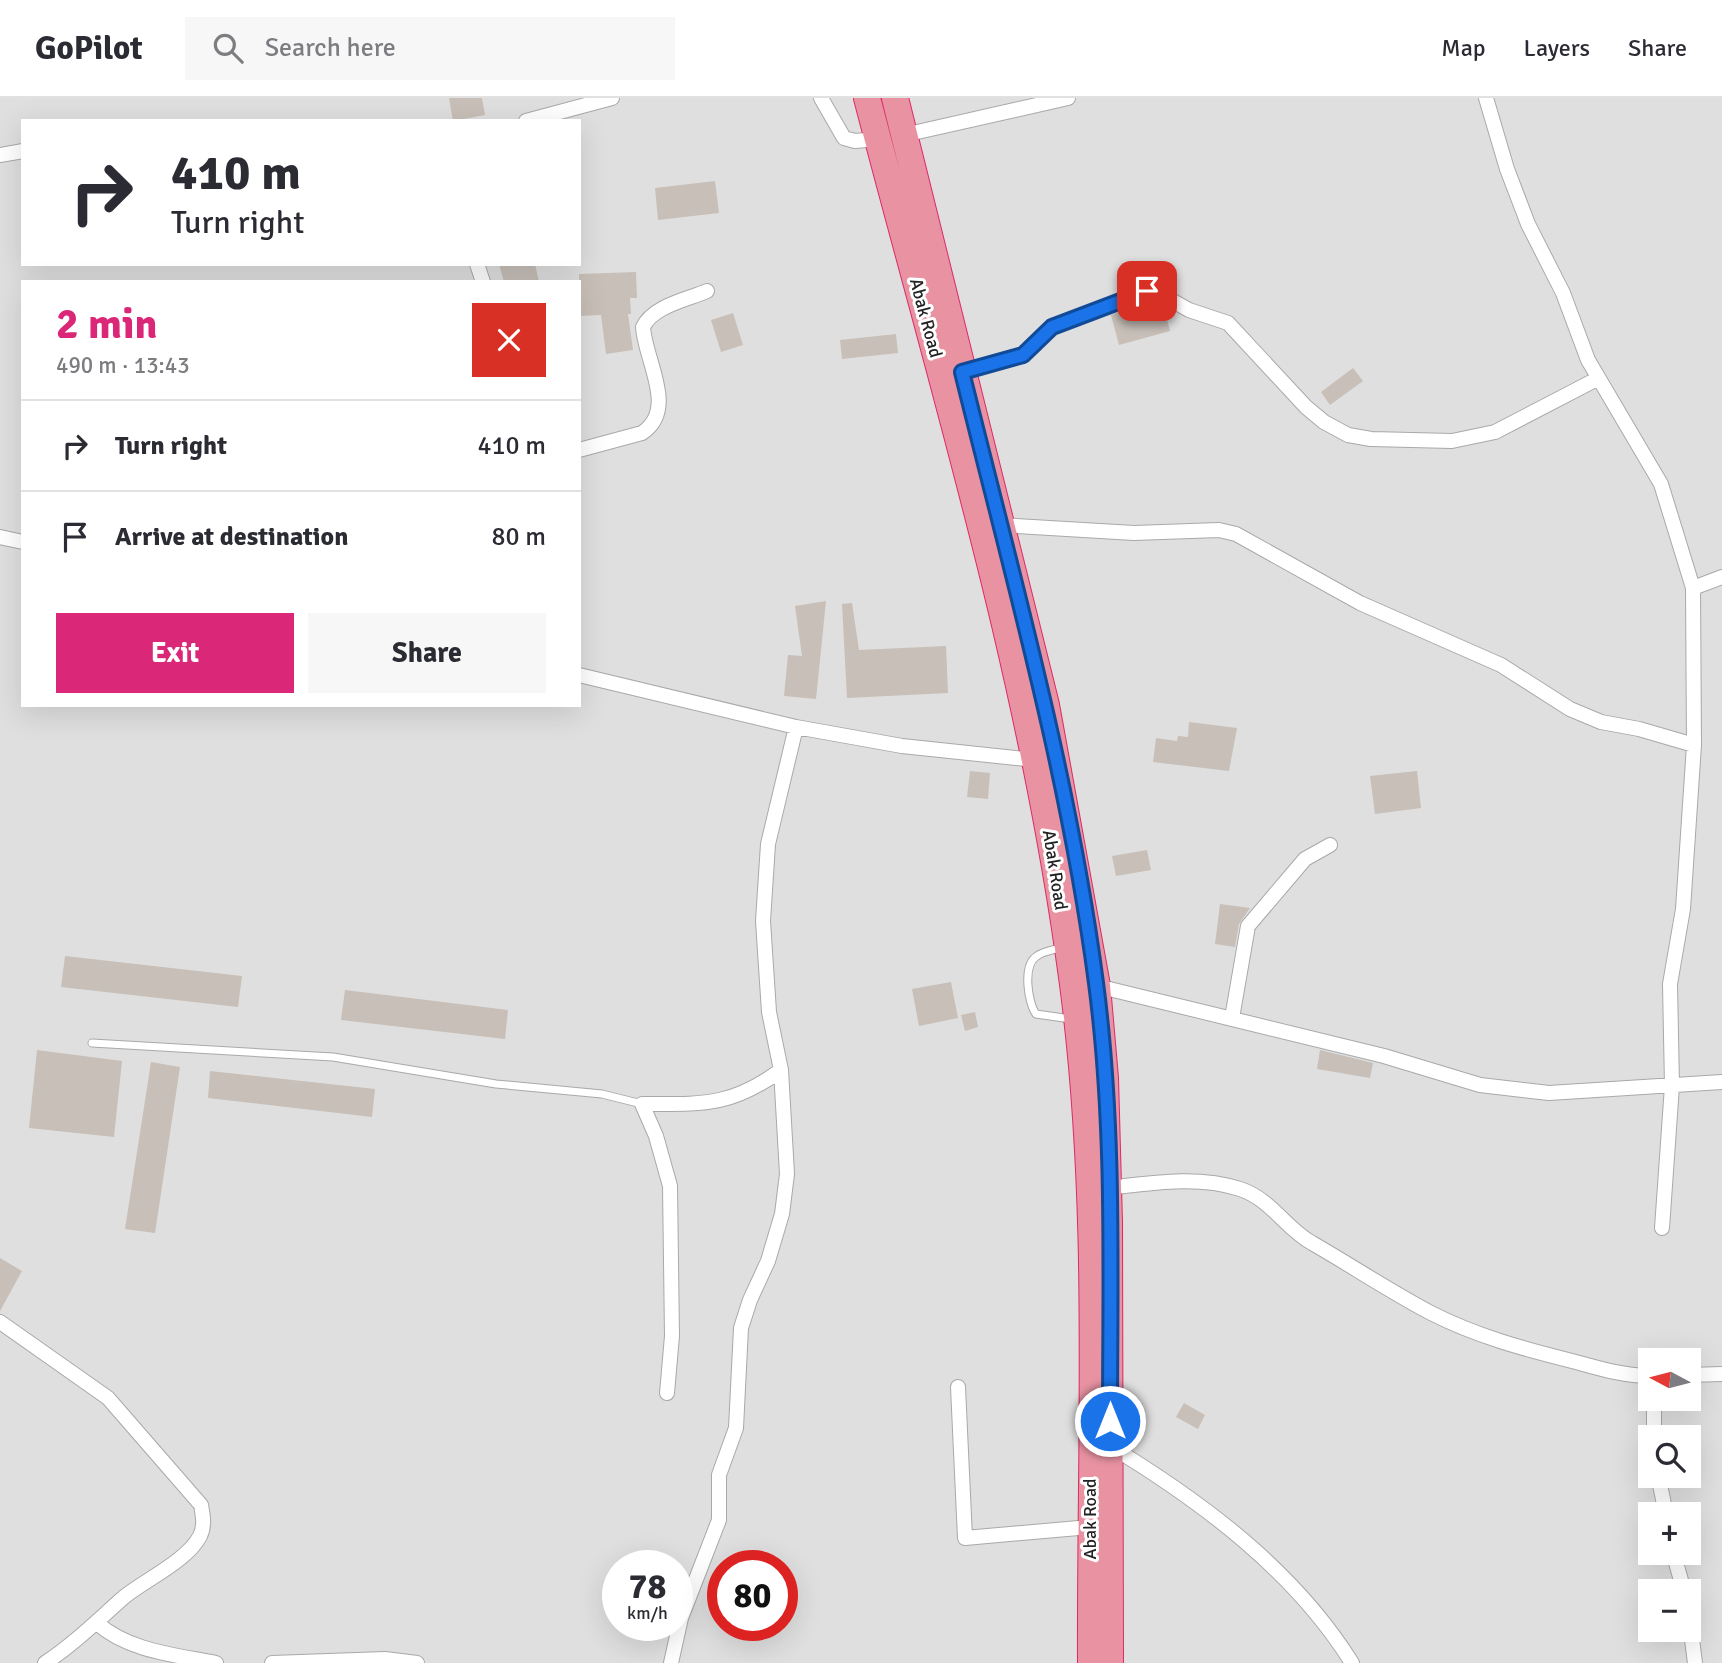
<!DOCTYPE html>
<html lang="en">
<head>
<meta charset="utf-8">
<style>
  body { margin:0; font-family:Signika,sans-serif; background:#f7f7f7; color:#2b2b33; height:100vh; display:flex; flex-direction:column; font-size:26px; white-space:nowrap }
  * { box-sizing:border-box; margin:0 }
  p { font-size:23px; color:#7c7c81 }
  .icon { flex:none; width:38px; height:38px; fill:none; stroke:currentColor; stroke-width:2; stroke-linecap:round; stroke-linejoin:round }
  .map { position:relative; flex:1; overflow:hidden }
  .drawer { position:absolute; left:21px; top:182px; width:560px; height:427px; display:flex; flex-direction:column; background:#fff; border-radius:0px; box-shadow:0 7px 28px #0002 }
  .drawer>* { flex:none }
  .banner { position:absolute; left:21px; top:21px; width:560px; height:147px; border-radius:0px; box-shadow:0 7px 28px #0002; background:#fff; color:#2b2b33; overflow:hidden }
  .needle { width:46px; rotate:277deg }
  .controls { position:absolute; left:1638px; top:1250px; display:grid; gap:14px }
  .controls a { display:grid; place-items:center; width:63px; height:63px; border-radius:0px; background:#fff; box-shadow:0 7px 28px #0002; font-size:35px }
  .speed { position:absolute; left:602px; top:1452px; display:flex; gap:14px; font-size:35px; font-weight:700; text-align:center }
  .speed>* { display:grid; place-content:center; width:91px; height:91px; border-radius:50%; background:#fff; box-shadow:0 7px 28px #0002; line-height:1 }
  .speed small { font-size:18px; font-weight:400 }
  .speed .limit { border:10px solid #d22; background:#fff; color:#111 }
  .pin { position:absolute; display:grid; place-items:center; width:60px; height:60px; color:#fff; margin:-30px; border-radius:14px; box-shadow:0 4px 10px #0006 }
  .me { position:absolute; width:77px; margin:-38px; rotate:0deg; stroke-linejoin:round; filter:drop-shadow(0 0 5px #0008) }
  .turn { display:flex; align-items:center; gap:24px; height:147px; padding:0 35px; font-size:32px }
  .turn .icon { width:91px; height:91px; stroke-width:2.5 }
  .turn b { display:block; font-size:49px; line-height:60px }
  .round { display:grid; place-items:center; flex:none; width:74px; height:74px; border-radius:0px; background:#f7f7f7 }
  .overview { display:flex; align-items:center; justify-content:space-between; height:119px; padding:0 35px }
  h1 { font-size:42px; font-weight:800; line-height:52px; color:#db2777 }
  .button { display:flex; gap:14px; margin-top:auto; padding:14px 35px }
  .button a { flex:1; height:80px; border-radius:0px; background:#db2777; color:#fff; font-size:28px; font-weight:800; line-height:80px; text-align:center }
  .button a+a { background:#f7f7f7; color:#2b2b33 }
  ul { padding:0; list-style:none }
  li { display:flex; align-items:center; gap:21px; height:91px; padding:0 35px; border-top:2px solid #e1e1e2 }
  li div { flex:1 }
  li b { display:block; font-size:26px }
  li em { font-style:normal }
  header { display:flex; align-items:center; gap:42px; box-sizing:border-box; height:98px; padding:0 35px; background:#fff; border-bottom:2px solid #e1e1e2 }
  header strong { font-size:33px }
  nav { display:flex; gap:38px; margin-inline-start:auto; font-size:24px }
  .search { width:490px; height:63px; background:#f7f7f7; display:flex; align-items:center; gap:18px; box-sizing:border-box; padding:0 24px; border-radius:0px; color:#7c7c81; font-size:26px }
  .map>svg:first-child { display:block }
</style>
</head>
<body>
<header>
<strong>GoPilot</strong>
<div class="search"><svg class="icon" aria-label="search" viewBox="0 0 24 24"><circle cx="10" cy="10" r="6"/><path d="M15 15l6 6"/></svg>Search here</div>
<nav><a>Map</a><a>Layers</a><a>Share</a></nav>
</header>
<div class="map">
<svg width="1722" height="1565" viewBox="0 0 1722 1565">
  <rect width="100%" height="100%" fill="#f2efe9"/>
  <path fill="#e0dfdf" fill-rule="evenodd" d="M0 0H1722V1565H0ZM23 23H579V166H23ZM23 184H579V607H23ZM1650 1262H1689V1300H1650ZM1650 1339H1689V1377H1650ZM1650 1416H1689V1454H1650ZM618 1468H677V1528H618ZM723 1468H782V1528H723ZM1650 1493H1689V1531H1650Z"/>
  <path fill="#c7bfb8" d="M449 0H482L485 17 453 23Z
    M715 83 719 115 658 122 655 90Z
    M499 166H535L539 184H504Z
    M636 174 637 200H630L631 216H628L633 252 606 256 601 217 579 218V176Z
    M1147 203 1164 209 1170 233 1119 247 1111 217Z
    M733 215 743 247 721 254 711 222Z
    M896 236 898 255 842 261 840 242Z
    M1353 270 1363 283 1330 307 1321 294Z
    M826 503 816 601 784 598 788 557 802 558 795 508Z
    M852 505 859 552 946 548 948 595 847 600 842 506Z
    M1189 624 1237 630 1229 673 1153 664 1156 640 1177 643 1178 638 1188 639Z
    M970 673 990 675 988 701 967 699Z
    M1417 673 1421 710 1375 716 1370 678Z
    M1147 752 1151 772 1116 778 1112 758Z
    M1220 806 1250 810 1239 826 1235 849 1215 846Z
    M65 858 242 878 238 909 61 889Z
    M951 884 958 920 919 928 912 891Z
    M345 892 508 912 505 941 341 922Z
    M975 914 978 929 965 933 961 917Z
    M37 952 122 963 114 1039 29 1030Z
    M1320 952 1373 965 1370 980 1317 971Z
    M151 964 180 969 155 1135 125 1131Z
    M210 973 375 991 372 1019 208 1000Z
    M0 1160 22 1173 0 1213Z
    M1184 1305 1205 1317 1198 1331 1176 1319Z"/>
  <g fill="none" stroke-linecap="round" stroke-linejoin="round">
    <defs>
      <path id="lane" d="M1063 849C1055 852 1043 853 1037 858 1022 867 1028 905 1036 916L1071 921
        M92 945 333 959 496 986 602 996 642 1006"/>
      <path id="street" d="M821 0 844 40 855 43 878 41
        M1486 0 1507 71 1528 126 1563 195 1588 262 1661 386 1693 490 1694 647 1683 811 1670 886 1672 988 1662 1130
        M526 23 612 0
        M904 37 1068 0
        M0 57 23 53
        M477 166 483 184
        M962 274 1023 257 1051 229 1147 193 1164 198 1189 212 1228 225 1306 309 1324 324 1348 337 1371 341 1452 343 1495 334 1597 281
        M579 352 642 335C678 311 645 263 643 229 653 208 686 202 707 193
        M1001 427 1134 435 1219 432 1236 436 1360 505 1501 567 1570 611 1601 624 1639 631 1694 647
        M0 439 23 444
        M1693 490 1722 479
        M579 577 796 629 902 648 1035 662
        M1097 888 1384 958 1480 987 1549 995 1722 984
        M1232 920 1248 828 1305 761 1330 747
        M1108 1090C1151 1085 1198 1077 1240 1091 1271 1101 1286 1131 1312 1145 1352 1168 1391 1194 1431 1215 1476 1238 1524 1251 1572 1263 1598 1270 1623 1278 1650 1278
        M0 1224 108 1300 201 1407C203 1418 205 1428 200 1438 188 1462 145 1482 124 1499 98 1522 74 1546 45 1565
        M1689 1277 1722 1276
        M958 1289 965 1440 1090 1429
        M667 1295 672 1238 670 1088 656 1038 642 1006C702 1006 731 1009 781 972
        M1654 1339V1300
        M1110 1348C1202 1404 1294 1472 1352 1565
        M1658 1377 1666 1416
        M1673 1454 1684 1493
        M1689 1518 1695 1565
        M97 1525C128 1553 176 1557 216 1565
        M272 1565 385 1561 417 1565
        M671 1565 681 1520 719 1422V1377L736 1330 741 1230 750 1202 768 1163 782 1116 787 1076 781 972 769 914 763 823 768 746 796 629"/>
      <path id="highway" d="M867 0C943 291 1032 580 1072 879 1103 1106 1090 1337 1091 1565
        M895 0 1046 607 1097 888 1105 980 1109 1124 1110 1565"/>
    </defs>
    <use href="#lane" stroke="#a9a9a9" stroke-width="9"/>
    <use href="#street" stroke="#a9a9a9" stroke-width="16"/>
    <use href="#highway" stroke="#dc2a67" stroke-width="28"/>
    <use href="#lane" stroke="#fff" stroke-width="7"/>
    <use href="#street" stroke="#fff" stroke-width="14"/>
    <use href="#highway" stroke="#e892a2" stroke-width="26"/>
  </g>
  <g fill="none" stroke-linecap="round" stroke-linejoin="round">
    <defs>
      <path id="route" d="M1110 1323C1110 1178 1115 1029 1096 885 1069 678 1012 477 962 274L1023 257 1052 229 1147 193"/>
    </defs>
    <use href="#route" stroke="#114b97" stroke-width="18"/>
    <use href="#route" stroke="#1a73e8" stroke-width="12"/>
  </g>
  <g text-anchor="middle" stroke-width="6" stroke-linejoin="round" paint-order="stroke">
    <g font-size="18" fill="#222" stroke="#fff">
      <text transform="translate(926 220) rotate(75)" y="6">Abak Road</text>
      <text transform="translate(1055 772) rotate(81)" y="6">Abak Road</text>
      <text transform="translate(1090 1421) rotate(-90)" y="6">Abak Road</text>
    </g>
  </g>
</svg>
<div class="controls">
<a><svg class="needle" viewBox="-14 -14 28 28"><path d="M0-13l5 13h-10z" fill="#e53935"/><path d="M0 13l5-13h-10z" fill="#7c7c81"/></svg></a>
<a><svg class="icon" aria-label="search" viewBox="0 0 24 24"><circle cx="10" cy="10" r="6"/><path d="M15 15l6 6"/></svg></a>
<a>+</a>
<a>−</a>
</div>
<div class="speed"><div>78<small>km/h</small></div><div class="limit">80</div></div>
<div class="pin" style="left:1147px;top:193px;background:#d93025"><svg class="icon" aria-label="arrive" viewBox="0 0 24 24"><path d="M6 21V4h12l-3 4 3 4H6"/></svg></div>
<svg class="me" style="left:1110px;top:1323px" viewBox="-20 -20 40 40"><circle r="17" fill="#1a73e8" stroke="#fff" stroke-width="3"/><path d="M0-11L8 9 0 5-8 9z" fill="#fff"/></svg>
<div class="banner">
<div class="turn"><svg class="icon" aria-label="right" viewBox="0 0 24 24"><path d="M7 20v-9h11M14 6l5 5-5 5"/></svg><div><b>410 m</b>Turn right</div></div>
</div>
<section class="drawer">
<div class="overview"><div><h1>2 min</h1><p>490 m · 13:43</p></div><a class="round" style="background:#d93025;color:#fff"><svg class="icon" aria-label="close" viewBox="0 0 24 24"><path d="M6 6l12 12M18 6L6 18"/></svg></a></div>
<ul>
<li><svg class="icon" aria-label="right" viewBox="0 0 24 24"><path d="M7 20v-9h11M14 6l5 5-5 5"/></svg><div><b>Turn right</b></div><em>410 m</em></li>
<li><svg class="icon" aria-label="arrive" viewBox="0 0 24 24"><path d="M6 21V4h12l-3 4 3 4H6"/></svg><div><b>Arrive at destination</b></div><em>80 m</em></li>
</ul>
<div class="button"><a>Exit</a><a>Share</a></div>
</section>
</div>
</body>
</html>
